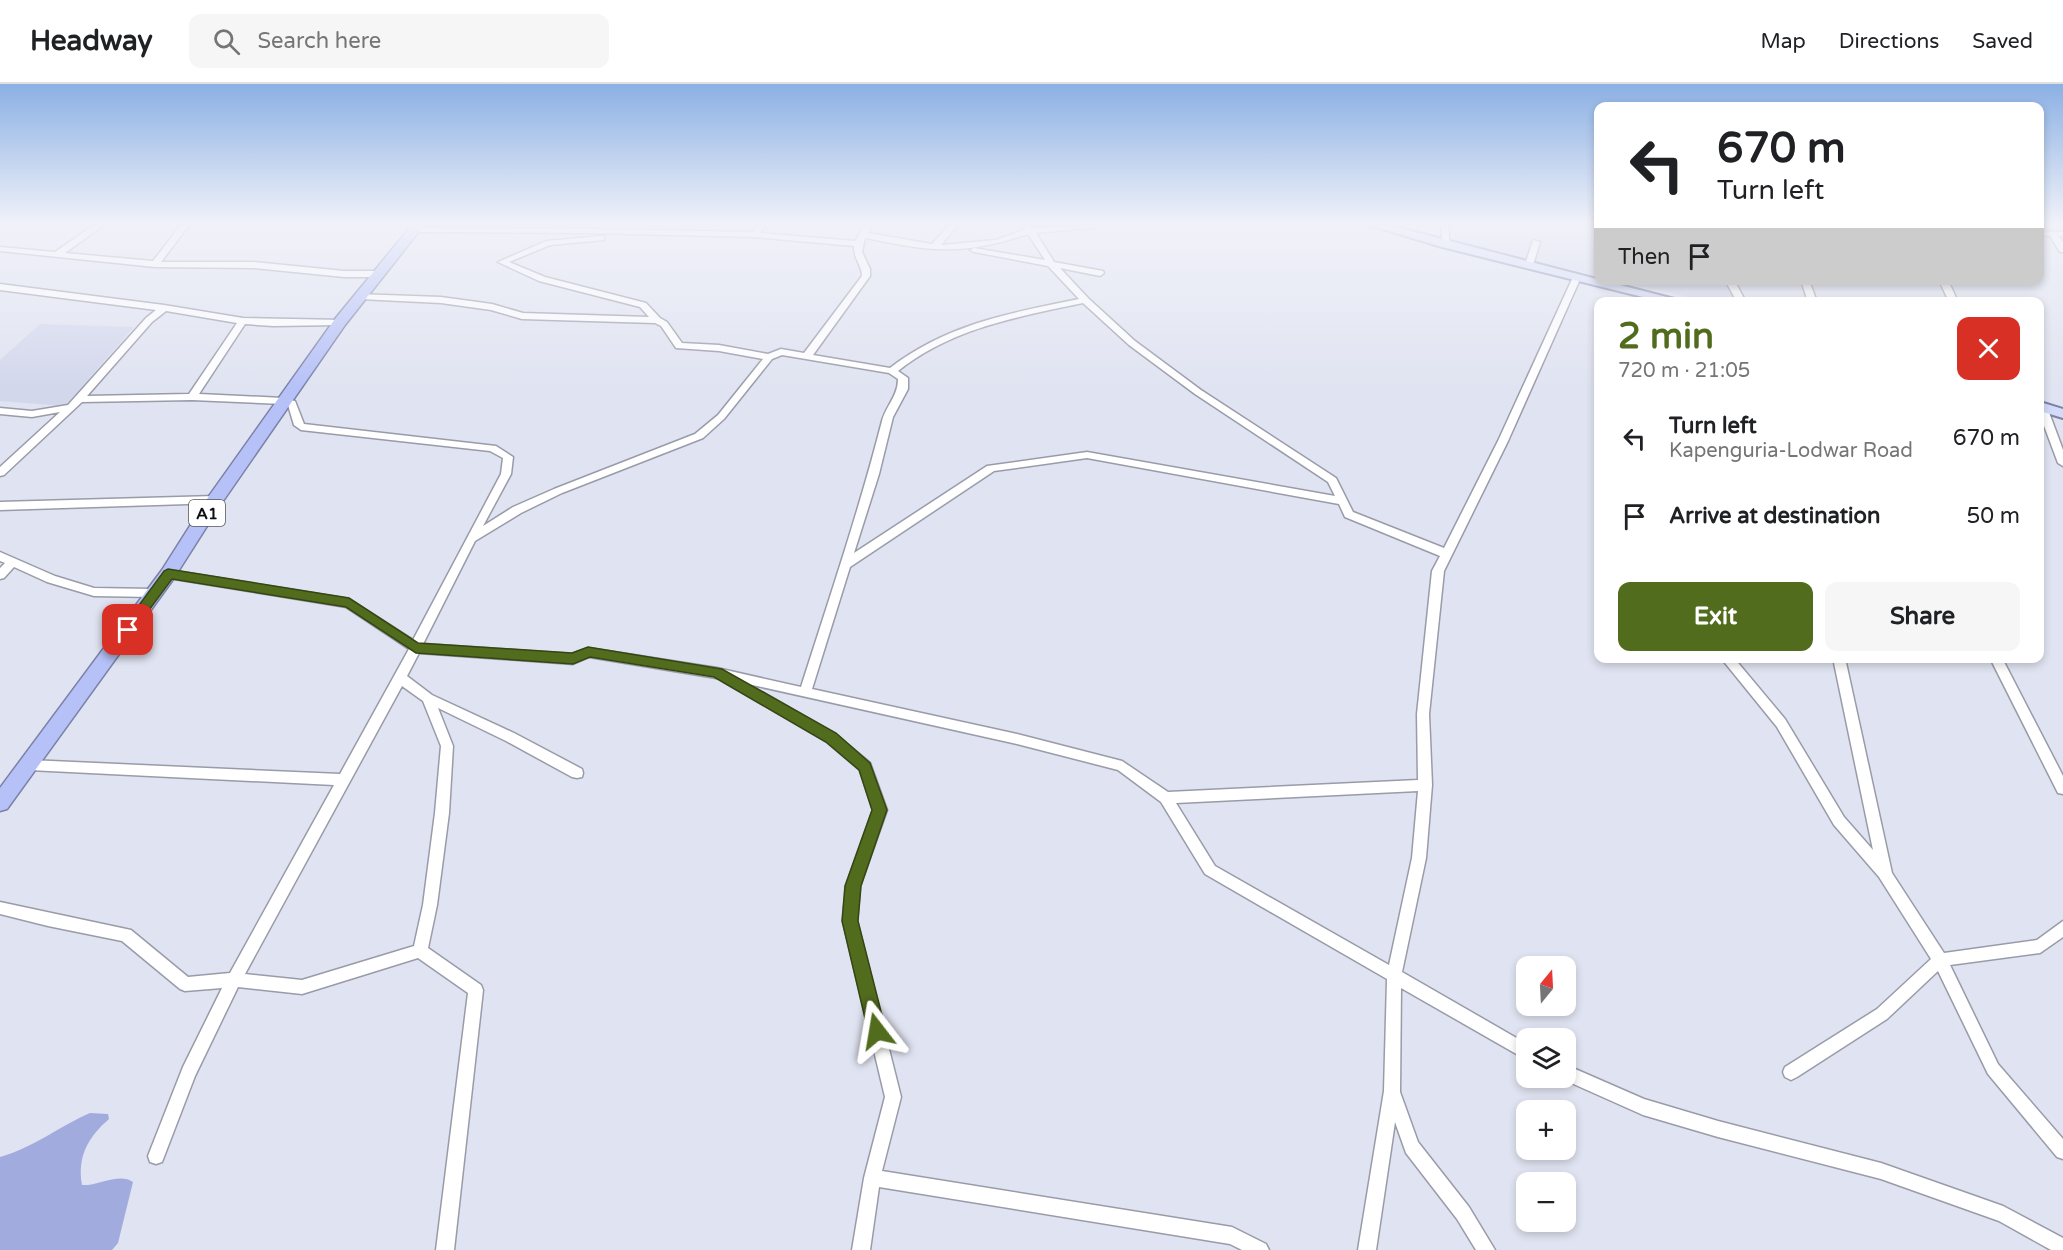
<!DOCTYPE html>
<html lang="en">
<head>
<meta charset="utf-8">
<style>
  body { margin:0; font-family:"Varela Round",sans-serif; background:#f6f6f6; color:#202124; height:100vh; display:flex; flex-direction:column; font-size:22px; white-space:nowrap }
  * { box-sizing:border-box; margin:0 }
  p { font-size:20px; color:#757577 }
  .icon { flex:none; width:33px; height:33px; fill:none; stroke:currentColor; stroke-width:2; stroke-linecap:round; stroke-linejoin:round }
  .map { position:relative; flex:1; overflow:hidden }
  .sheet { position:absolute; left:1594px; top:213px; width:450px; height:366px; display:flex; flex-direction:column; background:#fff; border-radius:12px; box-shadow:0 3px 9px #0003 }
  .sheet>* { flex:none }
  .top-card { position:absolute; left:1594px; top:18px; width:450px; height:183px; border-radius:12px; box-shadow:0 3px 9px #0003; background:#fff; color:#202124; overflow:hidden }
  .needle { width:39px; rotate:18deg }
  .tools { position:absolute; left:1516px; top:872px; display:grid; gap:12px }
  .tools a { display:grid; place-items:center; width:60px; height:60px; border-radius:12px; background:#fff; box-shadow:0 3px 9px #0003; font-size:30px }
  .pin { position:absolute; display:grid; place-items:center; width:51px; height:51px; color:#fff; margin:-26px; border-radius:12px; box-shadow:0 3px 9px #0006 }
  .me { position:absolute; width:66px; margin:-33px; rotate:346deg; stroke-linejoin:round; filter:drop-shadow(0 0 4px #0008) }
  .turn { display:flex; align-items:center; gap:21px; height:126px; padding:0 24px; font-size:27px }
  .turn .icon { width:78px; height:78px; stroke-width:2.5 }
  .turn b { display:block; font-size:42px; line-height:51px }
  .then { display:flex; align-items:center; height:57px; padding:0 24px; background:#0003; gap:12px; font-size:22px }
  .round { display:grid; place-items:center; flex:none; width:63px; height:63px; border-radius:12px; background:#f6f6f6 }
  .summary { display:flex; align-items:center; justify-content:space-between; height:102px; padding:0 24px }
  h1 { font-size:36px; font-weight:700; line-height:45px; color:#526c1e }
  .button { display:flex; gap:12px; margin-top:auto; padding:12px 24px }
  .button a { flex:1; height:69px; border-radius:12px; background:#526c1e; color:#fff; font-size:24px; font-weight:700; line-height:69px; text-align:center }
  .button a+a { background:#f6f6f6; color:#202124 }
  ul { padding:0; list-style:none }
  li { display:flex; align-items:center; gap:18px; height:78px; padding:0 24px }
  li div { flex:1 }
  li b { display:block; font-size:22px }
  li em { font-style:normal }
  header { display:flex; align-items:center; gap:36px; box-sizing:border-box; height:84px; padding:0 30px; background:#fff; border-bottom:2px solid #e0e0e0 }
  header strong { font-size:28px }
  nav { display:flex; gap:33px; margin-inline-start:auto; font-size:21px }
  .search { width:420px; height:54px; background:#f6f6f6; display:flex; align-items:center; gap:15px; box-sizing:border-box; padding:0 21px; border-radius:12px; color:#757577; font-size:22px }
  .map>svg:first-child { display:block }
</style>
</head>
<body>
<header>
<strong>Headway</strong>
<div class="search"><svg class="icon" aria-label="search" viewBox="0 0 24 24"><circle cx="10" cy="10" r="6"/><path d="M15 15l6 6"/></svg>Search here</div>
<nav><a>Map</a><a>Directions</a><a>Saved</a></nav>
</header>
<div class="map">
<svg width="2063" height="1166" viewBox="0 0 2063 1166">
  <rect width="100%" height="100%" fill="#e0e3f1"/>
  <path fill="#d3d7ec" d="M1451 141H1599V192L1454 157Z
    M1618 197H1725L1737 217H1706Z
    M40 240 134 243 65 322 0 317V276Z"/>
  <path fill="#a1abde" d="M90 1029 108 1030 109 1035C88 1053 77 1073 82 1101 98 1102 120 1088 133 1098L118 1159 112 1166H0V1073C31 1065 60 1042 90 1029Z"/>
  <g fill="none" stroke-linecap="round" stroke-linejoin="round">
    <defs>
      <path id="minor" d="M94 141H104L65 169 153 177 181 141H189L161 178H253L344 187H378L382 190 378 193H344L253 184 155 183 0 167V163L55 168Z
        M757 141H765L760 149 855 157 865 141H873L868 149 932 160 949 141H958L941 161 996 156 1026 145 1023 141H1031L1033 144 1103 141 1099 143 1036 149 1054 178 1103 187 1104 189 1100 192 1060 184 1088 214 1135 257 1201 306 1336 394 1353 428 1444 464 1498 357 1573 193 1580 191 1581 193 1508 357 1444 487 1429 630 1432 701 1426 774 1402 888 1527 960V976L1401 904 1400 1008 1418 1058 1469 1123 1495 1166H1476L1457 1135 1406 1069 1395 1038 1376 1166H1358L1384 1007 1387 895 1205 790 1161 718 1118 686 1017 660 748 600 835 650 870 679 887 726 860 802 857 837 901 1013 882 1087 1232 1143 1266 1160 1269 1166H1242L1230 1160 879 1103 870 1166H852L864 1094 885 1013 843 837 846 802 873 726 860 686 827 658 724 598 722 595 589 573 573 580 419 569 407 592 432 611 514 649 582 685 583 689 582 693 577 694 572 693 506 657 438 624 453 662 449 729 437 821 428 864 481 901 483 906 454 1166H436L468 909 418 874 302 910 238 903 195 992 162 1078 156 1080 150 1078 148 1072 183 983 222 904 185 907 180 905 122 857 48 842 0 830V818L131 846 188 893 230 889 334 701 29 686 24 685 23 681 24 677 29 676 340 690 409 565 346 523 168 494 162 490 168 486 349 515 413 556 501 390 503 374 490 367 301 346 294 341 288 321 283 320 192 316 82 318 4 391 0 392V383L60 328 32 333 0 330V324L32 327 68 321 146 234 156 226 0 206V200L164 221 243 234 343 236V240L340 241 273 242 245 240 199 310 283 314 295 317 304 340 496 362 513 373 511 390 483 442 513 423 554 405 695 350 718 331 763 275 719 267 676 264 661 242 655 239 522 235 491 226 441 219 360 215 356 212 357 210 441 213 492 220 523 229 649 233 640 223 539 197 498 178 546 157 601 152H604V156L550 161 509 178 545 193 646 219 660 234 667 238 682 259 719 261 768 270 781 265 804 269 862 192C862 181 853 174 854 162L755 153 590 149 414 148 410 146 411 144 590 145 752 148ZM1028 150 1045 176 974 164 970 166 974 168 1048 182 1079 215C1010 229 947 240 890 284L813 271 870 192V185L862 168 865 154C888 158 912 164 936 165 968 167 998 160 1028 150ZM1083 219 1129 261 1195 310 1328 398 1335 412 1087 368 987 382 854 469 879 390 893 333 908 305V294L898 287C952 244 1017 233 1083 219ZM166 227 237 239 189 310 87 312 152 238ZM782 271 889 289 898 295C898 312 886 322 882 337 859 427 829 515 801 603L717 584 588 564 572 570 423 560 475 457 521 429 562 409 703 354 724 335 772 275ZM1087 374 1339 420 1345 433 1440 472 1432 487 1417 630 1418 696 1168 708 1122 677 1017 650 812 605 850 483 994 387ZM402 602 423 617 441 662 435 729 423 821 414 862 302 896 245 890ZM1418 707 1412 774 1389 881 1215 782 1176 719Z
        M1441 141H1449V163L1442 161Z
        M2040 147 2063 148V152H2059L2063 159V168H2060L2050 152 2040 151Z
        M1533 156 1540 158 1533 181 1529 184 1525 181Z
        M1725 196H1734L1746 218H1737Z
        M1801 196H1809L1817 218H1808Z
        M1939 196H1948L1958 218H1949Z
        M2040 321H2045L2047 323 2063 366V382L2058 379 2040 331Z
        M215 412 219 413 220 416 219 419 0 426V418Z
        M0 468 55 492 94 504 153 505 159 509 153 513 94 512 47 498 14 483 4 494 0 495V484L5 479 0 477Z
        M1721 574H1734L1785 635 1844 733 1873 766 1833 574H1845L1892 789 1944 869 2037 856 2063 837V853L2040 869 1950 881 1998 980 2063 1055V1075L2057 1073 1988 990 1938 887 1887 935 1797 993 1791 996 1785 993 1783 988 1785 983 1877 925 1931 875 1879 793 1834 741 1777 643Z
        M1990 574H2002L2063 692V710L2058 709Z
        M1566 981 1644 1015 1718 1037 1881 1079 2003 1122 2063 1154V1166H2051L1999 1137 1881 1095 1718 1053 1643 1031 1560 994V993H1566Z"/>
      <path id="major" d="M1369 141H1388L1686 218H1663L1442 163Z
        M2040 318 2063 325V334L2040 327Z"/>
      <path id="highway" d="M412 141H424L345 241 221 420 174 494 7 725 0 727V704L162 486 209 412 335 235Z"/>
    </defs>
    <use href="#minor" stroke="#999ba8" stroke-width="3"/>
    <use href="#major" stroke="#7b82a7" stroke-width="4"/>
    <use href="#highway" stroke="#7b82a7" stroke-width="3"/>
    <use href="#minor" fill="#fff" fill-rule="evenodd"/>
    <use href="#major" fill="#d3dafa" fill-rule="evenodd"/>
    <use href="#highway" fill="#b6c1f7" fill-rule="evenodd"/>
  </g>
  <linearGradient id="sky" x2="0" y2="1"><stop stop-color="#8bb0e4"/><stop offset="0.46" stop-color="#f1f2f9"/><stop offset="1" stop-color="#f1f2f9" stop-opacity="0"/></linearGradient>
  <rect width="2063" height="304" fill="url(#sky)"/>
  <path fill="#526c1e" stroke="#354614" stroke-width="1.5" d="M168 485 349 514 418 559 572 569 588 563 722 585 836 649 870 679 887 726 861 802 858 837 886 947 883 953 877 956 871 953 868 947 842 837 845 802 872 726 859 686 826 658 714 593 590 573 573 580 416 569 346 523 172 495 132 549H123L121 546 123 543 164 487Z"/>
  <g text-anchor="middle" stroke-width="5" stroke-linejoin="round" paint-order="stroke">
    <rect fill="#fff" stroke="#56565a" stroke-width="1.5" x="189" y="416" width="36" height="26" rx="4.5"/>
    <g font-size="16" font-weight="bold" fill="#0d0e13">
      <text x="207" y="435">A1</text>
    </g>
  </g>
</svg>
<div class="tools">
<a><svg class="needle" viewBox="-14 -14 28 28"><path d="M0-13l5 13h-10z" fill="#e53935"/><path d="M0 13l5-13h-10z" fill="#757577"/></svg></a>
<a><svg class="icon" aria-label="layers" viewBox="0 0 24 24"><path d="M12 4l9 5-9 5-9-5zM3 14l9 5 9-5"/></svg></a>
<a>+</a>
<a>−</a>
</div>
<div class="pin" style="left:128px;top:546px;background:#d93025"><svg class="icon" aria-label="arrive" viewBox="0 0 24 24"><path d="M6 21V4h12l-3 4 3 4H6"/></svg></div>
<svg class="me" style="left:877px;top:947px" viewBox="-20 -20 40 40"><path d="M0-17L14 15 0 8-14 15z" fill="#526c1e" stroke="#fff" stroke-width="4"/></svg>
<div class="top-card">
<div class="turn"><svg class="icon" aria-label="left" viewBox="0 0 24 24"><path d="M17 20v-9H6M10 6l-5 5 5 5"/></svg><div><b>670 m</b>Turn left</div></div>
<div class="then">Then<svg class="icon" aria-label="arrive" viewBox="0 0 24 24"><path d="M6 21V4h12l-3 4 3 4H6"/></svg></div>
</div>
<section class="sheet">
<div class="summary"><div><h1>2 min</h1><p>720 m · 21:05</p></div><a class="round" style="background:#d93025;color:#fff"><svg class="icon" aria-label="close" viewBox="0 0 24 24"><path d="M6 6l12 12M18 6L6 18"/></svg></a></div>
<ul>
<li><svg class="icon" aria-label="left" viewBox="0 0 24 24"><path d="M17 20v-9H6M10 6l-5 5 5 5"/></svg><div><b>Turn left</b><p>Kapenguria-Lodwar Road</p></div><em>670 m</em></li>
<li><svg class="icon" aria-label="arrive" viewBox="0 0 24 24"><path d="M6 21V4h12l-3 4 3 4H6"/></svg><div><b>Arrive at destination</b></div><em>50 m</em></li>
</ul>
<div class="button"><a>Exit</a><a>Share</a></div>
</section>
</div>
</body>
</html>
